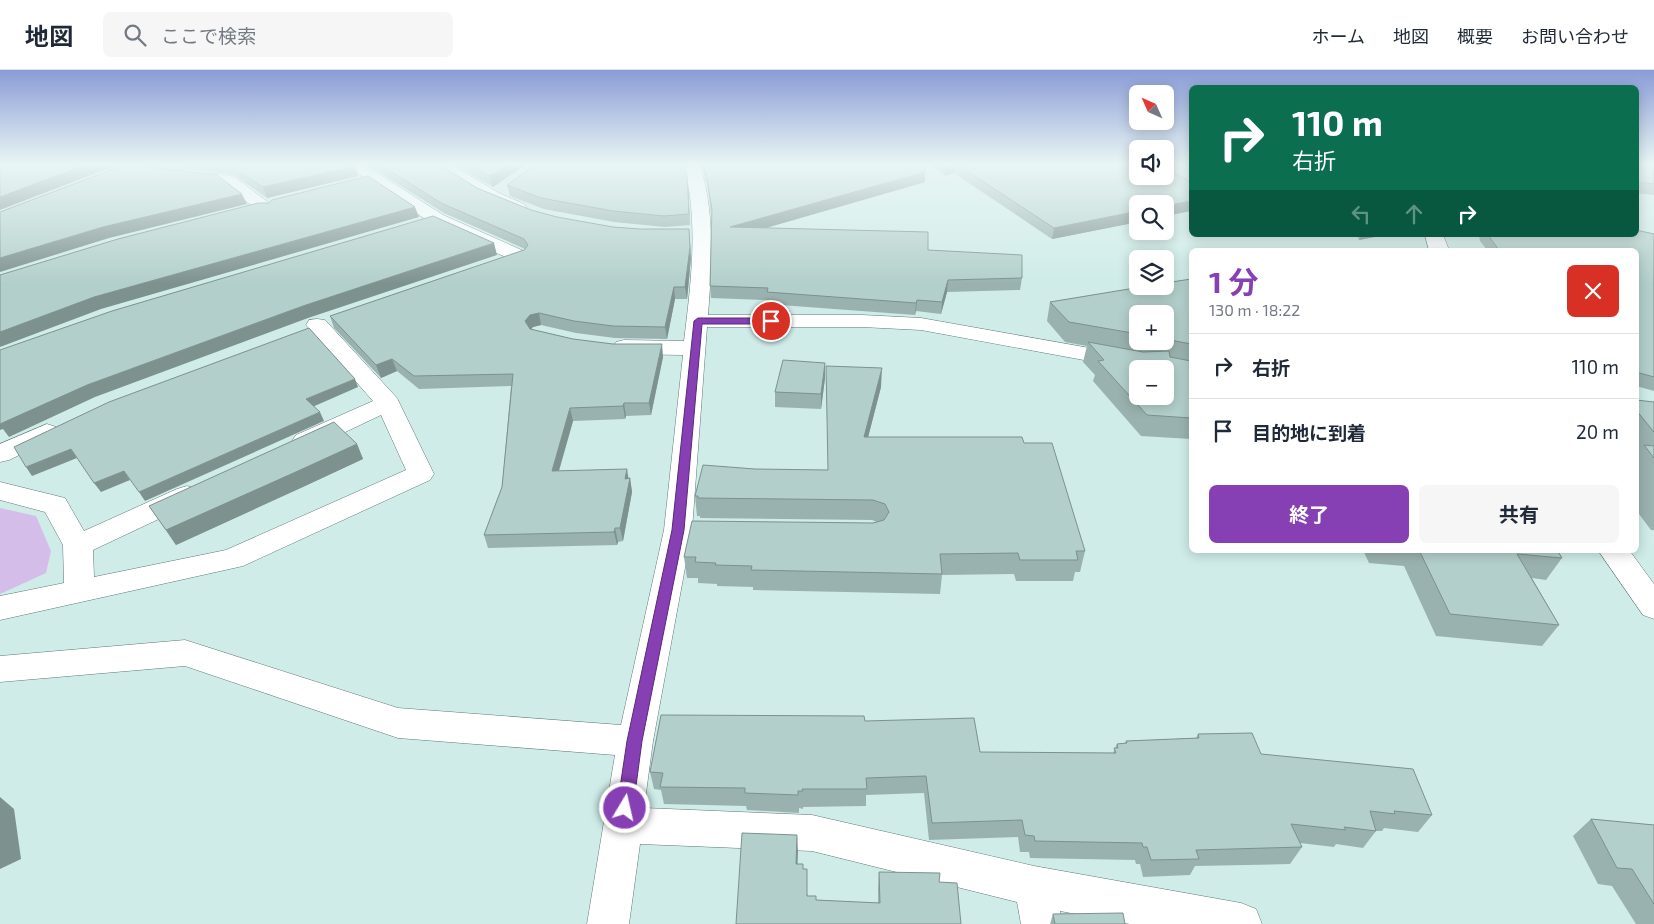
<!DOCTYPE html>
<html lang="ja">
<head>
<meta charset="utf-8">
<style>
  body { margin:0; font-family:"Exo 2","Noto Sans JP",sans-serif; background:#f6f6f7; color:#1f2937; height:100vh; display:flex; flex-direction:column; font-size:19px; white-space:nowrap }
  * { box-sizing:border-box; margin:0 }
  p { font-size:16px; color:#747a83 }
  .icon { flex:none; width:28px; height:28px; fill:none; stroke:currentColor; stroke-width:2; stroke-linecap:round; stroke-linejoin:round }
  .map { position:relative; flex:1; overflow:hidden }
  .details { position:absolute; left:1189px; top:178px; width:450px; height:305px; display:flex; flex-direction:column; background:#fff; border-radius:8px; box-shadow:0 2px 12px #0003 }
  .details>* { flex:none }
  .top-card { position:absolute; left:1189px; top:15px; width:450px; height:152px; border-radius:8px; box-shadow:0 2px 12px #0003; background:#0b6e4f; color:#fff; overflow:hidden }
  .needle { width:32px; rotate:315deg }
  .fabs { position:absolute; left:1129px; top:15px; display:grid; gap:10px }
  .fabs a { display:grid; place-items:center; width:45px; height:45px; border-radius:8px; background:#fff; box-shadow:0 2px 12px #0003; font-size:25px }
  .pin { position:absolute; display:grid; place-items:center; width:42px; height:42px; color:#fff; margin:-21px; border:2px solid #fff; border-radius:50%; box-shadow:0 1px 5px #0007 }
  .me { position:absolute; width:55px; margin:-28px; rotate:9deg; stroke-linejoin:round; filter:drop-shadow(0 0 4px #0008) }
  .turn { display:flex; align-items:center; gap:18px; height:105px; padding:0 20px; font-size:22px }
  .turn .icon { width:65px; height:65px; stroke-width:2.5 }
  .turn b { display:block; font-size:35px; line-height:42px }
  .lanes { display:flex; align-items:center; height:48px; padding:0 20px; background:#0003; justify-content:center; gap:25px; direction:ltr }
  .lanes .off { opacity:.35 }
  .round { display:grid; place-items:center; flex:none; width:52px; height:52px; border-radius:8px; background:#f6f6f7 }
  .summary { display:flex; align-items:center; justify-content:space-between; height:85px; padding:0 20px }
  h1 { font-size:30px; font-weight:700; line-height:38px; color:#8740b3 }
  .cta { display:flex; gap:10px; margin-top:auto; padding:10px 20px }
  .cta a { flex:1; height:58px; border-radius:8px; background:#8740b3; color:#fff; font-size:20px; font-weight:700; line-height:58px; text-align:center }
  .cta a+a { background:#f6f6f7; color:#1f2937 }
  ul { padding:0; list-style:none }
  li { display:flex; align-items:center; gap:15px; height:65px; padding:0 20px; border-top:1px solid #e0e1e3 }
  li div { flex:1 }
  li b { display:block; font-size:19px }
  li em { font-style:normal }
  header { display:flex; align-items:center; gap:30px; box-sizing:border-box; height:70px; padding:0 25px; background:#fff; border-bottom:1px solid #e0e1e3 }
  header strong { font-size:24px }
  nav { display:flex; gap:28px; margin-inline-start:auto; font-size:18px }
  .search { width:350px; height:45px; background:#f6f6f7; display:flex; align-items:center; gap:12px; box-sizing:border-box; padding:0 18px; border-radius:8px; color:#747a83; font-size:19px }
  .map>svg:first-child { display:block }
</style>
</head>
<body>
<header>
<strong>地図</strong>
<div class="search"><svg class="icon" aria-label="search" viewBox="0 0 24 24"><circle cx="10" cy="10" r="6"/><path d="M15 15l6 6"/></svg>ここで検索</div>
<nav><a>ホーム</a><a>地図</a><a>概要</a><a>お問い合わせ</a></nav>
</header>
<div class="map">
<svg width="1654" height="854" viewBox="0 0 1654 854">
  <rect width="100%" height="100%" fill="#cfece8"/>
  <path fill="#d5bde9" d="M0 438 36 446 51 481 46 503 0 524Z"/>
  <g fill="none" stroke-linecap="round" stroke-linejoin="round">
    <defs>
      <path id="minor" d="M346 95H365L443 145 526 182 529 186 526 190 519 192 512 190 431 153Z
        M433 95H452L499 123 524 134 527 138 524 142C504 147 454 110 435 98Z
        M684 95H700C715 143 712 195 708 245H862L921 248 1191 296V310L1165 305V299L1138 300 921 260 862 257H707L692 460 653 671 644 738 812 745 1034 796 1241 833 1256 839 1262 854H1130L1060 841 1063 854H1021L1017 832 812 781 640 774 629 854H587L615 685 398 668 185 596 0 612V586L185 570 398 638 621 655 664 460 683 285 624 284 616 282 613 277 616 272 624 270 684 271C691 213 699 153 684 95Z
        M185 99 233 106 276 138 273 142 267 143 261 142 222 114 179 107 177 104 179 101Z
        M317 249 325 250 397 328 434 404 430 410 243 496 0 550V526L64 513 63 475 45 442 0 430V412L65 428 84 461 177 419 187 416 197 419 201 425 197 431 93 480 94 507 226 480 406 400 381 345 314 377 305 379 296 377 292 371 296 365 373 331 306 255 309 250Z
        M47 354 56 357 60 362 56 367 9 390 0 392V374Z"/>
      <path id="secondary" d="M1425 165H1443L1449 180H1429Z
        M1598 480H1629L1654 514V549L1643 545Z"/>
    </defs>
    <use href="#minor" stroke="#607a76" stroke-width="1"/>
    <use href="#secondary" stroke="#607a76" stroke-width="1"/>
    <use href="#minor" fill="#fff" fill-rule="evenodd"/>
    <use href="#secondary" fill="#fff" fill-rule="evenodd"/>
  </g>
  <path fill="#9ab2af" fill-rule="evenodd" d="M164 95H356H354L358 106 267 128 233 104Z
    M368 95H440L477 118 531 140 557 147 613 157 640 159H689L691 188 687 229H675L667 269 615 268 576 263 541 255 533 257 531 259 573 269 663 287 651 345 626 346 625 349 573 351 559 401 630 408 632 422 623 471 618 472 617 475 488 478 484 465 502 417 511 316 419 319 397 301 381 308 334 258 330 246 524 180 525 179 444 143Z
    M455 95H525L493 117Z
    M701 95H925V112L766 158 928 180 1022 208 1020 220 947 222 941 244 916 241 915 245 767 234V230L711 228 710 216 711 144 707 113Z
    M930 95H1183L1166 98 1191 112V141L1165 146V134H1138V152L1052 169 954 103 945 106Z
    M1636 95H1654V125L1636 123Z
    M507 115 688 116 690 155 665 157 614 152 544 139 510 126Z
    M1654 164V321L1636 316V180H1487L1480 171 1479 165H1636Z
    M1357 165H1385L1359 170Z
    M1191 209V369L1141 366 1093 311 1095 305 1083 292 1087 276 1065 272 1047 251 1050 232ZM1138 244H1165V271H1138Z
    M825 308 821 339 775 337V322Z
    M881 317 868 367 1024 373 1085 481 1080 502H1075L1073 511H1016L1014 504 942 505 940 524 753 520V517L717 516V514L698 513V508H687L684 487 877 452 872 450 700 448V446H697L695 426 828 400Z
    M1636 330 1654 332V460H1651L1636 440Z
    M357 374 363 389 305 416 176 475 149 436Z
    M1363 480H1557L1562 488 1546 510 1532 508 1559 555 1542 576 1436 566 1404 496 1369 493Z
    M865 651 980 682 1113 683 1117 674 1125 673 1126 671 1196 668 1198 664 1261 684 1432 745 1418 762 1384 758 1382 761H1376L1363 778 1336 774 1334 777 1300 773 1302 777 1290 794 1195 796 1190 805 1143 807 1140 794H1136L1135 790 1030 788 1029 782H1020L1018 767 929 770 924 723 866 725V736L803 737V739L799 738V743L747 740 746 736 664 734 661 720 654 719 650 702Z
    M1591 749 1654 755V854H1636L1612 816 1598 814 1573 766Z
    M797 765V794L808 826 816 830 878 833V818L879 802 939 812 961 854H736Z
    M1053 844 1125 854H1050Z"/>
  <path fill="#7d918e" d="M85 95H117L0 140V127Z
    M508 95H525L493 117 490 106Z
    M949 95H955L954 103 945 106V96Z
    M1165 95H1183L1165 98Z
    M355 96 358 106 267 128 263 117Z
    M925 102V112L731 168 730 157Z
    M687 106 688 116 690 155 689 144Z
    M242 124 247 134 109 168 0 202V188L103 157Z
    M1191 131V141L1165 146V136Z
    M415 137 419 147 101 239 0 277V262L94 227Z
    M1138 141V152L1052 169 1054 158Z
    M689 159 691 188 687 229 685 217Z
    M1361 165H1385L1359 170Z
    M494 173 497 185 308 248 95 327 9 367 3 359 0 360V353L87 315 303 236Z
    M948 210 947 222 941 244 942 232Z
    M674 217 675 229 667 269 665 257Z
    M917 230 916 241 915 245 916 233Z
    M539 243 541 255 533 257 528 263 525 251 530 245Z
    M662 274 663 287 651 345 649 333Z
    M392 289 397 301 381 308 376 295Z
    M825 293V308L821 339V324Z
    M882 298 881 317 863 387 864 367Z
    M355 309 358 317 310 338 306 329Z
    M624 333 626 346 625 349 623 336Z
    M570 338 573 351 555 414 552 401Z
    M320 342 324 351 145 431 139 422Z
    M357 374 363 389 305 416 176 475 166 460Z
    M71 379 77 388 32 406 26 397Z
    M627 399 629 412 630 408 632 422 623 471 620 458 625 409Z
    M124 401 130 410 101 422 94 413Z
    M615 458 618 472 617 475 614 462Z
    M0 727 14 739 21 789 0 799Z
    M797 765 798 782 797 811 796 794Z"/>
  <path fill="#b3cfcb" stroke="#7d918e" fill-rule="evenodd" d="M0 95H85L0 127Z
    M124 95H135L217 105 242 124 103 157 0 188V142Z
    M230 95H354L355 96 263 117Z
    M381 95H440L477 118 531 140 557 147 613 157 640 159H689L690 177 685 217H674L665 257 613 256 574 251 539 243 530 245 525 251 530 259 573 269 613 274H662L649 333H624L623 336 570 338 552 401 627 399 625 409 630 408 620 458H615L614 462 484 465 502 417 513 304 414 306 392 289 376 295 330 246 524 180 528 175 524 169 441 133Z
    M470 95H508L490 106Z
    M535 95H684L687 106 689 144 664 146 613 141 541 128 507 115Z
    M703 95H925V102L730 157 928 162V180L1022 185V208L948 210 942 232 917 230 916 233 767 222 768 218 710 216 712 139 706 102Z
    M958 95H1138V106H1165V98L1191 112V131L1165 136V134H1138V141L1054 158Z
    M1636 95H1654V114L1636 112Z
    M368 106 415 137 94 227 0 262V205L118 169 258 133H269L272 130Z
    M433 146 494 173 303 236 87 315 0 354V280L112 241Z
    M1636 160 1654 164V307L1636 302V180H1499L1488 165H1636Z
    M1191 209V274L1165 269V244H1138V264L1069 252 1050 232 1147 216H1165V213Z
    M309 258 355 309 306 329 320 342 139 422 124 401 94 413 71 379 26 397 14 377 109 332Z
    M1088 272 1143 282 1169 281 1170 287 1191 291V348L1147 345 1098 291 1104 290ZM1138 299H1165V326H1138Z
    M783 290 825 293 821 324 775 322Z
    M826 296 882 298 864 367H1022L1024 373H1052L1085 481H1076L1078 490H1020L1018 483 940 484 942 504 751 500 752 496 715 495 716 493 695 492 696 487H684L692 451 873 453 884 450 889 442 885 434 873 430 698 428V426H695L703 395 755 399 828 400Z
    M1636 330 1654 332V362L1636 340Z
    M334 352 357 374 298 401 166 460 149 436Z
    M1644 375 1654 376V388Z
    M1419 480H1557L1562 488 1517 484 1559 555 1450 544Z
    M661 645 864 646 865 651 974 648 980 682 1116 683 1114 678H1118L1117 674 1127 673 1126 671 1199 668 1198 664 1252 663 1261 684 1413 699 1432 745 1394 741 1395 744 1370 741 1376 761 1344 757 1346 760 1291 754 1302 777 1196 780 1199 789 1151 790 1147 777H1143L1142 773 1035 771 1034 766 1025 765 1022 750 932 753 926 706 866 708 867 719H802L803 721H798V725L745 723V718L660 717 663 703 650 702Z
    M1591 749 1654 755V834L1632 799 1617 798Z
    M742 763 797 765 796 794H803V799H807V826H816V830L880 833 879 802 940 803 939 812 957 813 961 854H736Z
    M1123 843 1125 854H1055L1053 844Z"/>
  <linearGradient id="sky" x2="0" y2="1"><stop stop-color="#8a9cd6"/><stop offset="0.44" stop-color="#e9f6f5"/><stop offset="1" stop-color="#e9f6f5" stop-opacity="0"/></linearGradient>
  <rect width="1654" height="214" fill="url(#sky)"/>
  <path fill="#8740b3" stroke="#582a74" d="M698 248H771L775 251 771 254H702L684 460 642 671 633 738 630 743 625 745 619 743 617 738 627 671 672 460 694 251Z"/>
</svg>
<div class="fabs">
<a><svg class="needle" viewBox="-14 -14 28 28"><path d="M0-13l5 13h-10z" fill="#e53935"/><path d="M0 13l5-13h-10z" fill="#747a83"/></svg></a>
<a><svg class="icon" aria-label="sound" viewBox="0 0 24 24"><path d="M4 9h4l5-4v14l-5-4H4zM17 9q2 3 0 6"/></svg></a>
<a><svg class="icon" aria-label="search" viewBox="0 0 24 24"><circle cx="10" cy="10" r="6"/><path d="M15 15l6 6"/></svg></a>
<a><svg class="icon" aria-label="layers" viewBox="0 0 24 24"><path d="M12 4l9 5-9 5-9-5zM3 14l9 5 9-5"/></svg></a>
<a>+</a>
<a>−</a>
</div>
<div class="pin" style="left:771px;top:251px;background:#d93025"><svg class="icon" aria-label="arrive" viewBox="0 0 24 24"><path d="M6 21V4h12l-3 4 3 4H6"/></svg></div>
<svg class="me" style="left:625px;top:738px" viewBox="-20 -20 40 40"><circle r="17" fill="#8740b3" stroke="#fff" stroke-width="3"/><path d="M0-11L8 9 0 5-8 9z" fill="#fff"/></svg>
<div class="top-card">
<div class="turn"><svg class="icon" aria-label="right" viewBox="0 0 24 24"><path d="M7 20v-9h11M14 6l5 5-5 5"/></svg><div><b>110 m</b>右折</div></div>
<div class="lanes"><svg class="icon off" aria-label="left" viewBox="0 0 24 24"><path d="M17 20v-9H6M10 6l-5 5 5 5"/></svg><svg class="icon off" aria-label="ahead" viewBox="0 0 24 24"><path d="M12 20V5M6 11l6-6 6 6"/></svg><svg class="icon" aria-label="right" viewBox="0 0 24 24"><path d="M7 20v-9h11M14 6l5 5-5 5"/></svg></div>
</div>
<section class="details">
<div class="summary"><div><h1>1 分</h1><p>130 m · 18:22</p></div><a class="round" style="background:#d93025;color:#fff"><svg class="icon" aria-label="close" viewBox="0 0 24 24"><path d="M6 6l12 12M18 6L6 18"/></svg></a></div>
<ul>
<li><svg class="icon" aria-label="right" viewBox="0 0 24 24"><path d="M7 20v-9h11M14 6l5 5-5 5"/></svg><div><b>右折</b></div><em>110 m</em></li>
<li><svg class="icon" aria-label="arrive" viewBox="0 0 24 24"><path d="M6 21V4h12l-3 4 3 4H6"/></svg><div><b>目的地に到着</b></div><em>20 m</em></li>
</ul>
<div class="cta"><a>終了</a><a>共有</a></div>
</section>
</div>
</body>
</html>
